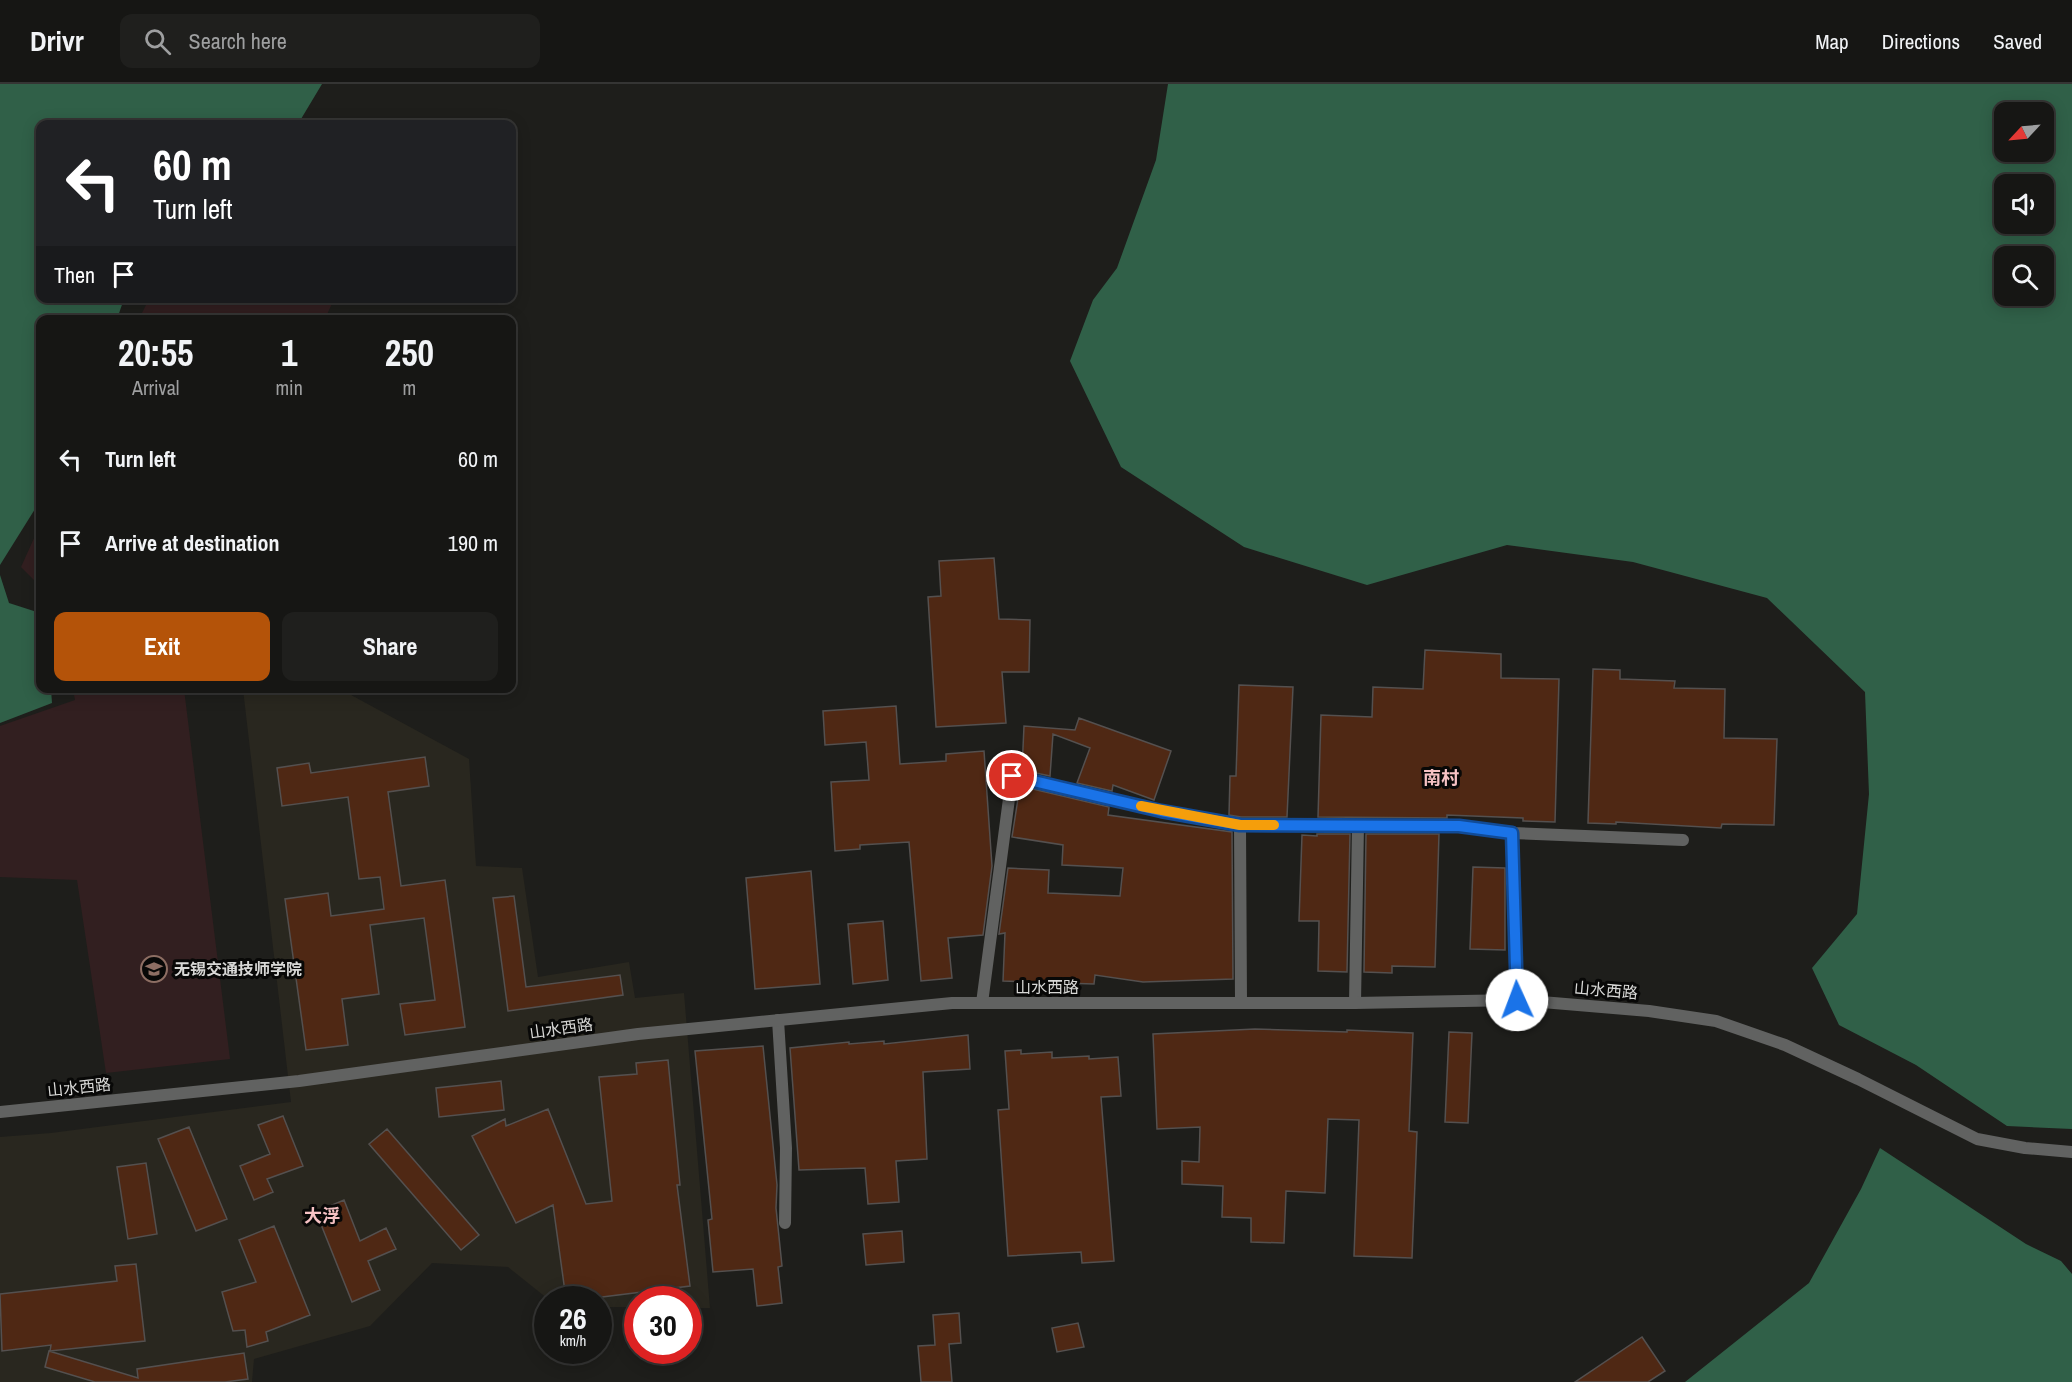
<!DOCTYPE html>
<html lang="en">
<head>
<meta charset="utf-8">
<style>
  body { margin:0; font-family:"Archivo Narrow","Noto Sans SC",sans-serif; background:#1f1f1d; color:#f1f3f6; height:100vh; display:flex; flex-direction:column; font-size:22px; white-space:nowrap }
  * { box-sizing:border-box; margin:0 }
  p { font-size:20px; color:#9e9fa0 }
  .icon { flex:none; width:33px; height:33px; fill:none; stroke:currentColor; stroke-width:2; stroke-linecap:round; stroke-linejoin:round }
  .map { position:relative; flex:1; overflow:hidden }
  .drawer { position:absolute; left:36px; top:231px; width:480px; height:378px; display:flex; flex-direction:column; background:#161614; border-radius:12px; box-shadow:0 3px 15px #0003,0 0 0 2px #353534 }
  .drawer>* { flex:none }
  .banner { position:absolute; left:36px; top:36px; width:480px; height:183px; border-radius:12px; box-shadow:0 3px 15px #0003,0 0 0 2px #353534; background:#202124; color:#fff; overflow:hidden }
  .needle { width:39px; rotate:244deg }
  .buttons { position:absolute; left:1994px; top:18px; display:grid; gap:12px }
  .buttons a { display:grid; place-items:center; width:60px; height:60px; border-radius:12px; background:#161614; box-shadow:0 3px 15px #0003,0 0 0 2px #353534; font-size:30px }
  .speed { position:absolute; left:534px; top:1202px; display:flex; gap:12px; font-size:30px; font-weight:700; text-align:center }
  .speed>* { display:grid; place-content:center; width:78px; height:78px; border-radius:50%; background:#161614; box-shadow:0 3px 15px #0003,0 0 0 2px #353534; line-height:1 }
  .speed small { font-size:15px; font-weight:400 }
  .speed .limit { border:9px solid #d22; background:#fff; color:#111 }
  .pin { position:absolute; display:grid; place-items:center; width:51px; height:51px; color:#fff; margin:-26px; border:3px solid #fff; border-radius:50%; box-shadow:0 2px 6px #0007 }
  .me { position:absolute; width:66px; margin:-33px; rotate:358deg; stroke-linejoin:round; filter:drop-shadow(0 0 4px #0008) }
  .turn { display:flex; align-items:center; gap:21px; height:126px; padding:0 18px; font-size:27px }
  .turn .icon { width:78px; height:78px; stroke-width:2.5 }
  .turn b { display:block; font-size:42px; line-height:51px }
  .then { display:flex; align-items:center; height:57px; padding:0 18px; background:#0003; gap:12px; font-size:22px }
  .eta { display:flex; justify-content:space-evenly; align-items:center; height:102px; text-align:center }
  .eta b { font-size:36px; font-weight:700; line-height:42px }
  .action { display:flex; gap:12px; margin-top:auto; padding:12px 18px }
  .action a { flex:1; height:69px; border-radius:12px; background:#b45309; color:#fff; font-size:24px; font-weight:700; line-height:69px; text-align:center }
  .action a+a { background:#1f1f1d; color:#f1f3f6 }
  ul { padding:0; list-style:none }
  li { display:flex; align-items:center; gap:18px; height:84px; padding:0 18px }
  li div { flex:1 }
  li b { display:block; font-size:22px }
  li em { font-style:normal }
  header { display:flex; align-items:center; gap:36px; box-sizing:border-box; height:84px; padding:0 30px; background:#161614; border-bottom:2px solid #353534 }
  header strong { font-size:28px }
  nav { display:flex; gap:33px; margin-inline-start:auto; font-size:21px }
  .search { width:420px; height:54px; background:#1f1f1d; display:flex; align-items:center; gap:15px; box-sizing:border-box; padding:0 21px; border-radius:12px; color:#9e9fa0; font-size:22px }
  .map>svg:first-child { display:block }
</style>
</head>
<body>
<header>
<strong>Drivr</strong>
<div class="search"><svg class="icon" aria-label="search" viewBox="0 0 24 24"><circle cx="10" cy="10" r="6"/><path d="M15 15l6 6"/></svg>Search here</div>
<nav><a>Map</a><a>Directions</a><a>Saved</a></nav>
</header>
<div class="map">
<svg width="2072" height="1298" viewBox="0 0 2072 1298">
  <rect width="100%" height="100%" fill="#1e1e1b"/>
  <path fill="#29271f" d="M243 605H340L469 675 476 782 522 784 538 893 629 878 635 914 684 909 710 1224H689L688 1215H638L637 1223H599L598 1215H548L508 1183 432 1179 370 1242 254 1275 252 1298H0V1053L51 1049 291 1018Z"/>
  <path fill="#321f20" d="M149 215V214L334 215 325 235H139Z
    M40 441V502L21 483Z
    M73 605H184L230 975 106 989 77 796 0 793V642L75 616Z"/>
  <path fill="#306048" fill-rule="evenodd" d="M0 0H322L298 40H40V214L124 215 117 235 40 236V417L0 481Z
    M1168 0H2072V1045L2007 1042 1916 981 1839 941 1812 884 1857 830 1869 710 1865 608 1767 514 1633 478 1507 461 1367 501 1244 463 1121 383 1070 277 1093 216 1117 184 1156 76ZM2004 28H2043V68H2004ZM2004 100H2043V140H2004ZM2004 172H2043V212H2004Z
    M0 491 9 519 40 529V604L51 605 52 619 0 639Z
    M1880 1064 2026 1160 2061 1177 2072 1190V1298H1685L1809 1199 1861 1105Z"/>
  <path fill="#4f2814" stroke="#54504f" stroke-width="1.5" d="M994 474 999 535 1030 536 1029 588H1002L1006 639 936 643 928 513 941 512 939 477Z
    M1425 566 1501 570V594L1559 595 1555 738 1523 737V734L1447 731V734L1318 733 1321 631 1372 633 1373 603 1423 605Z
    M1593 585 1620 586V595L1675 597 1674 604 1725 605 1724 654 1777 655 1774 741 1722 740 1721 744 1616 738V740L1588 739Z
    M1239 601 1293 603 1287 733H1241L1229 731 1230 692H1236Z
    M896 622 900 680 946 677V670L984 667 992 782 983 851 948 854 952 894 921 897 909 758 860 761V765L835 767 831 698 869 696 866 658 825 661 823 627Z
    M1079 634 1171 667 1154 716 1113 701 1112 707 1077 699 1090 664 1053 650 1050 692 1022 686 1024 642 1075 646Z
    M425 673 429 702 388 708 401 802 445 796 465 943 405 951 400 920 435 916 424 834 370 841 379 910 342 915 348 961 306 966 285 815 328 809 331 832 384 825 380 793 359 795 348 713 282 722 277 684 309 679 311 689Z
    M1020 702 1109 723 1108 731 1232 748 1233 895 1143 898 1095 891 1094 900 1003 897 1005 849 999 850 1008 784 1049 786 1048 809 1120 812 1123 784 1062 781 1063 761 1012 753Z
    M1317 750H1350L1347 888 1318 887 1319 837H1299L1302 751 1317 752Z
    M1366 750H1439L1435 883 1392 882V889L1364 888Z
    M1473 783 1505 784V866L1470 865Z
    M811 787 820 900 755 905 746 794Z
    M514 812 526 903 620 891 623 911 508 927 493 814Z
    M883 837 888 896 853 900 848 840Z
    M1255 945 1347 948V946L1413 949 1409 1047 1417 1048 1412 1174 1354 1172 1359 1036 1328 1035 1325 1109 1286 1107 1284 1159 1251 1158V1134L1222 1133 1223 1102 1182 1100V1077L1199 1078 1200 1043 1157 1045 1153 950Z
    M1449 948 1472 949 1468 1039 1445 1038Z
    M968 951 970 985 923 988 927 1075 896 1077 899 1118 868 1120 865 1084 799 1086 790 964 849 958V960L884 957V960Z
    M763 962 777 1101 776 1124 782 1182 778 1183 782 1219 757 1222 753 1185 713 1188 708 1136 712 1135 695 967Z
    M1021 966V970L1052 968V974L1089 972V975L1118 973 1121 1012 1101 1013 1114 1177 1082 1179 1081 1168 1008 1172 998 1026 1009 1025 1005 967Z
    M668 976 680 1101H677L690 1202 586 1215H566L553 1121 516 1139 472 1052 505 1035 506 1042 548 1025 586 1120 612 1117 599 993 637 990 636 979Z
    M501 997 504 1026 439 1033 436 1004Z
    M283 1032 303 1082 267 1095 273 1108 254 1116 240 1082 270 1070 258 1041Z
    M189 1043 227 1135 196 1147 158 1055Z
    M387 1045 479 1151 461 1166 369 1060Z
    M146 1079 157 1150 128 1155 117 1083Z
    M344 1116 360 1157 386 1144 396 1165 368 1177 380 1206 352 1218 316 1128Z
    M274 1142 310 1231 266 1248 268 1257 247 1263 245 1246 233 1247 222 1208 256 1198 239 1156Z
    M902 1147 904 1178 866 1181 863 1150Z
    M136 1180 145 1257 50 1267 51 1261 2 1267 0 1210 117 1197 115 1182Z
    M959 1229 961 1259 949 1260 952 1298H921L918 1262 935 1261 933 1231Z
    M1078 1239 1084 1263 1057 1268 1052 1244Z
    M1642 1253 1665 1287 1648 1298H1575Z
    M49 1267 138 1294 137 1285 244 1269 248 1295 225 1298H95L45 1283Z"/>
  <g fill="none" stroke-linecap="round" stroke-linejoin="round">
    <path stroke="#616261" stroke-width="12" d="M1512 749 1517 916
      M1241 918 1240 741 1459 742 1512 749 1683 756
      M982 919 1012 692 1161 727 1240 741
      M1355 919 1358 741
      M778 936 786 1064 785 1139"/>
    <path stroke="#616261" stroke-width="12" d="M0 1028 299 997 638 950 952 919H1355L1517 916 1649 927 1716 937 1785 961 1858 995 1977 1055 2025 1064 2072 1068"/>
  </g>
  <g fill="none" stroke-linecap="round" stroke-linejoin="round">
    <defs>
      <path id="route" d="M1012 692 1161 727 1240 741 1459 742 1512 749 1517 916"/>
    </defs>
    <use href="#route" stroke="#114b97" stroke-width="15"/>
    <use href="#route" stroke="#1a73e8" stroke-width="10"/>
    <path stroke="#f59e0b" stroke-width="10" d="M1141 722 1240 741H1274"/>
  </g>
  <defs>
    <symbol id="school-ring" viewBox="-11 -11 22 22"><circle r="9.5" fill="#080807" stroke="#8d6e63" stroke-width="1.5"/><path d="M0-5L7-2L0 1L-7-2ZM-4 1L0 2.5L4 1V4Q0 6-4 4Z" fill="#8d6e63"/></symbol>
  </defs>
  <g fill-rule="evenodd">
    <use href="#school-ring" x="139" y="870" width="30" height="30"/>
  </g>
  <g text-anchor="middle" stroke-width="6" stroke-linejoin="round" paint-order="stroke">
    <g font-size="16" font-weight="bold" fill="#d8d8d6" stroke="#080807" text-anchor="start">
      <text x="174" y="891">无锡交通技师学院</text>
    </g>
    <g font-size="16" fill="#d8d8d6" stroke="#080807">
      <text x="1047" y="909">山水西路</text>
      <text transform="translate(1606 906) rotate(5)" y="6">山水西路</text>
      <text transform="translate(561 944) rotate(-8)" y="6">山水西路</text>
      <text transform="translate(79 1003) rotate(-6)" y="6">山水西路</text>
    </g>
    <g font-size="18" font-weight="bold" fill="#f6c2c4" stroke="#080807">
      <text x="1441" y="700">南村</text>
      <text x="322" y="1138">大浮</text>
    </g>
  </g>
</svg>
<div class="buttons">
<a><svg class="needle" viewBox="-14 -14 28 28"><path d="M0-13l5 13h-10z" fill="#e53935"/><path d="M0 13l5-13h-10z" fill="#9e9fa0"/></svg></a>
<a><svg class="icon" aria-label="sound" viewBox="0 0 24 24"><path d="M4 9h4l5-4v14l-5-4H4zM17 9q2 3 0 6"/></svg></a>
<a><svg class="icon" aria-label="search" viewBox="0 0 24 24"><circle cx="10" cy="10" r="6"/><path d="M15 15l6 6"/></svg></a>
</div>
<div class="speed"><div>26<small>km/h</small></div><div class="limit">30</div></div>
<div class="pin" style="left:1012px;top:692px;background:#d93025"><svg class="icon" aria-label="arrive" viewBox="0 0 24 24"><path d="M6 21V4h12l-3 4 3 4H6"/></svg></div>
<svg class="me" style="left:1517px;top:916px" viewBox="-20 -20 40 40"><circle r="19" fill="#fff"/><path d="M0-13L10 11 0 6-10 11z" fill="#1a73e8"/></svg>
<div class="banner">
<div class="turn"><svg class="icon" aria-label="left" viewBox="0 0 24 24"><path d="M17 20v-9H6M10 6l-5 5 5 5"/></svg><div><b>60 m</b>Turn left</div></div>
<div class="then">Then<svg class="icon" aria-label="arrive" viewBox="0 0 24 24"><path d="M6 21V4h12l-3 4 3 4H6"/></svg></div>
</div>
<section class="drawer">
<div class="eta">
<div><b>20:55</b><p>Arrival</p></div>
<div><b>1</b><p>min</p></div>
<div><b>250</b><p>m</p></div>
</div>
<ul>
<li><svg class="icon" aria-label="left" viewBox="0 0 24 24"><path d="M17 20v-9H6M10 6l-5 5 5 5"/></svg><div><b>Turn left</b></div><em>60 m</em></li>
<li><svg class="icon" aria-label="arrive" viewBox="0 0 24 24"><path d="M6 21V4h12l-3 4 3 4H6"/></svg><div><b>Arrive at destination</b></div><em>190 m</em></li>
</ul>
<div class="action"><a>Exit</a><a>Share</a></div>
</section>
</div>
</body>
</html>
